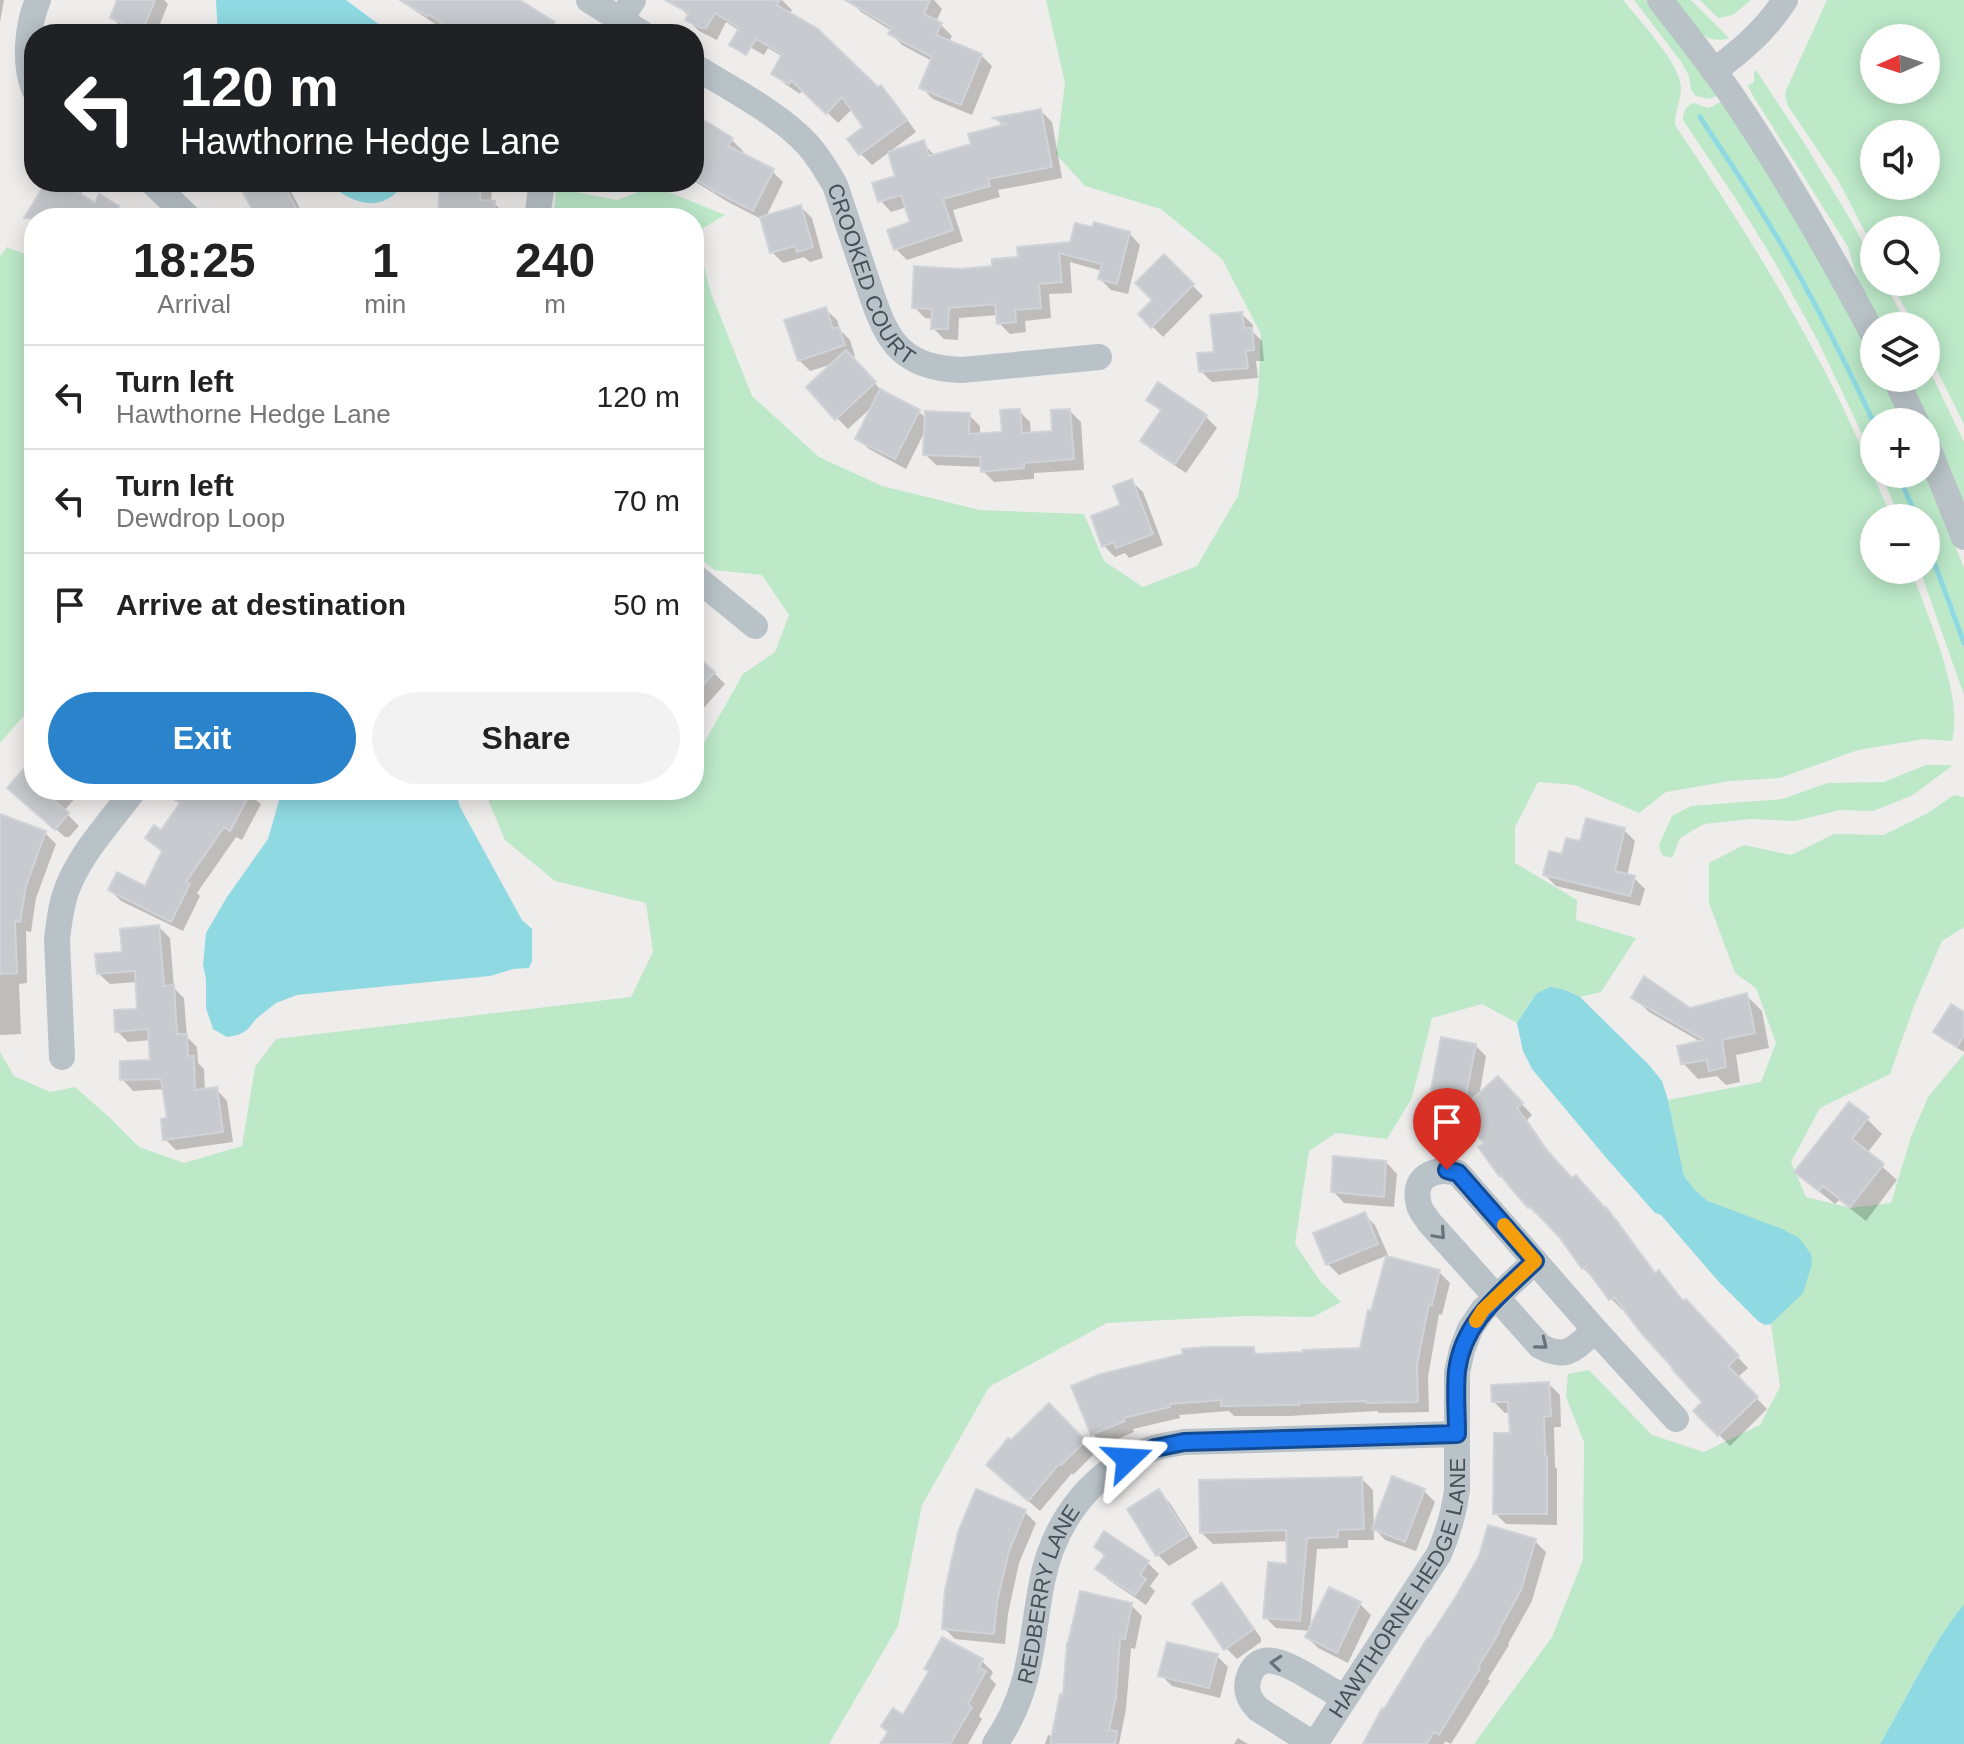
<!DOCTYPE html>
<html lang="en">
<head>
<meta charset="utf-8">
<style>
  body { margin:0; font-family:Helvetica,sans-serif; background:#f2f2f2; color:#222; height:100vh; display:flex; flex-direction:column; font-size:30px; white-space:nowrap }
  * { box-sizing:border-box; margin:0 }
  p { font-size:26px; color:#767676 }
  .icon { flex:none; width:44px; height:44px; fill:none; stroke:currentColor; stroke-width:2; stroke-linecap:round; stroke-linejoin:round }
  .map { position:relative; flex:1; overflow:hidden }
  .details { position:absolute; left:24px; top:208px; width:680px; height:592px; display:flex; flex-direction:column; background:#fff; border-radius:32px; box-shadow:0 4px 20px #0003 }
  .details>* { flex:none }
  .banner { position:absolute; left:24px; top:24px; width:680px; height:168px; border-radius:32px; box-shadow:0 4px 20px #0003; background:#202124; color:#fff; overflow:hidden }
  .needle { width:52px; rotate:267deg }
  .buttons { position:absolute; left:1860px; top:24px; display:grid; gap:16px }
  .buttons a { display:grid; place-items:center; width:80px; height:80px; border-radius:50%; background:#fff; box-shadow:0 4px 20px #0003; font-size:40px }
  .pin { position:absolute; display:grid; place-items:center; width:68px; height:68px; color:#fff; margin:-82px -34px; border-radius:50% 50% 50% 0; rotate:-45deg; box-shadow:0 0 8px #0007 }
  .pin .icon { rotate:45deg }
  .me { position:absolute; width:88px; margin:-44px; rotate:70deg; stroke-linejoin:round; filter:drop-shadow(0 0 6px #0008) }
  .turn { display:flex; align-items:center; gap:28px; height:168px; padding:0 24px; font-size:36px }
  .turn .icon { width:104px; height:104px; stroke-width:2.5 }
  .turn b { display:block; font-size:56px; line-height:68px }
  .eta { display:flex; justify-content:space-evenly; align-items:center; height:136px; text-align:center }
  .eta b { font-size:48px; font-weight:700; line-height:56px }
  .action { display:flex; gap:16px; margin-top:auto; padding:16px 24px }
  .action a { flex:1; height:92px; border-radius:48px; background:#2a83cb; color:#fff; font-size:32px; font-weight:700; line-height:92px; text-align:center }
  .action a+a { background:#f2f2f2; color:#222 }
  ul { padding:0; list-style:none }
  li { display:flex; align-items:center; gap:24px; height:104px; padding:0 24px; border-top:2px solid #e0e0e0 }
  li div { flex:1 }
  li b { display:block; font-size:30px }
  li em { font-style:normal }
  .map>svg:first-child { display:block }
</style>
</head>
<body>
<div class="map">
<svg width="1964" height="1744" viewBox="0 0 1964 1744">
  <rect width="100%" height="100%" fill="#efecec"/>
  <path fill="#bde9c9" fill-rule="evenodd" d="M1046 0H1623C1638 19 1681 64 1681 88 1681 100 1675 111 1675 125 1734 213 1791 303 1839 399 1857 436 1872 474 1889 511L1892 518H1874V570H1911C1927 615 1964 695 1952 741L1924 739 1858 750 1780 778 1730 781 1666 792 1639 813 1575 785 1538 782 1515 827V863L1577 900 1576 920 1636 938 1601 992 1580 997 1565 990 1536 994 1517 1023 1482 1004 1432 1018 1412 1098 1387 1139 1336 1133 1309 1151 1295 1244 1320 1281 1341 1302 1313 1317 1247 1316 1107 1323 989 1387 922 1505 898 1626 829 1744H0V1052L14 1076 50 1092 75 1087 109 1117 139 1147 184 1163 242 1146 255 1067 276 1039 631 997 653 952 646 903 555 881 505 840 484 790H694V739L704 743 743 674 775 652 789 615 762 575 714 570 694 553V218H554L556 188 617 200 654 186 725 215 695 233 711 293 752 396 819 457 882 486 980 510 1084 514 1104 561 1143 587 1197 566 1238 496 1258 395 1261 334 1222 259 1161 209 1085 186 1056 154 1065 83Z
    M1634 0H1646L1692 60 1717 96 1710 99 1696 96 1691 90 1689 76 1682 63Z
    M1671 0H1690L1693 2 1729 38C1701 47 1688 19 1671 0Z
    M1700 0H1751L1733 15 1718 18Z
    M1827 0H1964V424L1926 349V326H1914L1891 282H1926V230H1874V249L1838 180 1788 106 1785 94 1787 88ZM1874 38H1926V90H1874ZM1874 134H1926V186H1874Z
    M1756 70 1806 146 1850 219 1874 263V282H1884L1908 326H1878L1860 288 1848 247 1752 94 1748 86 1754 82V72Z
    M1722 101 1786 200 1839 293 1874 359V378H1883L1903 422H1874V459L1818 341 1773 259 1734 196 1683 120C1683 111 1686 107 1693 103L1709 108Z
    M7 247 34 258V550L30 577 34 583V704L0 743V256Z
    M1926 363 1964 442V513L1926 423 1904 378H1926Z
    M1926 473 1964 568V695L1920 570H1926V518H1900L1881 474H1926Z
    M1926 765H1953L1913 795 1873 811 1840 810 1795 821 1751 819 1704 824 1680 838 1672 858 1662 855 1659 845 1672 816 1691 806 1782 799 1828 783 1884 782Z
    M1954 795 1964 797V927L1942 941 1914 1006 1890 1074 1820 1108 1791 1162 1806 1197 1851 1208 1891 1203 1911 1137 1928 1097 1964 1054V1604C1930 1646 1908 1697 1880 1744H1474L1552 1637 1583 1560 1584 1442 1566 1397 1568 1374 1589 1370 1652 1435 1704 1452 1760 1425 1780 1387 1771 1324 1803 1292 1738 1213 1708 1201 1695 1190 1684 1176 1668 1100 1761 1082 1776 1043 1756 988 1735 973 1709 903V863L1744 845 1791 855 1834 834 1884 835 1928 813Z"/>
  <path fill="#8fdae2" d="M216 0H346L392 34H218Z
    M327 182H405C383 215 353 205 327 182Z
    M282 790H455L460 807 522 920 532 929V961L529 968 513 969 490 976 297 995 276 1003 257 1018 247 1030 238 1035 227 1037 213 1029 206 1008V979L203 965 206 933 227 897 268 839Z
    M1550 987 1565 990 1580 997 1649 1065 1662 1081 1668 1100 1684 1176 1695 1190 1708 1201 1782 1229 1799 1238 1811 1254 1812 1264 1803 1293 1771 1324 1765 1325 1758 1321 1719 1282 1661 1215 1655 1213 1608 1160 1532 1069 1523 1051 1517 1023 1536 994Z
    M1964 1604V1744H1880C1908 1697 1930 1646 1964 1604Z"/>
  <path fill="#0003" d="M0 0H4L0 22Z
    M119 0H164L168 4 156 34H135L123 29 112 18Z
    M399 0H499L554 23 564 34H456L440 24 438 26Z
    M675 0H782L792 10 789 14 878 90 881 87 892 98 916 132 872 165 861 154 866 127 853 108 838 123 803 89 800 94 785 84 774 73 783 57 768 48 764 55 748 46 740 31 726 22 717 40 699 31 688 20 690 17 674 3Z
    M850 0H934L942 9 936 22 941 25 952 36 949 42 981 55 992 66 972 115 933 99 922 88 932 61 902 45 891 34 892 31 861 12Z
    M1041 111 1052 122 1062 178 998 190 1000 197 953 210 963 241 907 260 895 248 912 224 907 207 891 212 880 200 923 143 935 156 973 145 1003 126 997 120Z
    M696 118 732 140 743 151 741 155 772 171 783 182 766 217 801 207 812 218 823 258 810 262 804 257 783 263 772 252 763 220 728 202 694 181V122Z
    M49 182H74L83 190 80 195 95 205 118 207 128 218H34V222L27 216Z
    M207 182H226L217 192Z
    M253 182H286L305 218H246L256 212 255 184Z
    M442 182H487L492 186 491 203H494L505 214V218H444L440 215Z
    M1129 233 1140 245 1128 294 1111 290 1100 279 1102 271 1070 262 1072 293 1049 294 1051 318 1025 321 1026 332 1010 334 999 323 998 315 959 318 958 340 944 339 933 328V319L925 318 914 307 960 271 994 268 1072 244Z
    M1164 257 1203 296 1163 337 1140 314 1155 300Z
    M825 309 837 320 840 330 850 340 855 356 851 358 884 393 918 411 927 419 969 415 980 426V435L1004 434 1019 411 1030 422 1031 434 1055 432 1070 411 1081 422 1084 470 1034 473V479L994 482 983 471V467L936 465 925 454 926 429 906 469 869 449 857 438 874 405 848 429 837 418 836 363 810 371 799 360Z
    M1242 314 1253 325V332L1262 341 1264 361H1256L1258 378 1212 382 1201 371Z
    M1149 399 1206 417 1217 428 1186 473 1154 452 1143 440 1162 412Z
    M1131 481 1143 492 1163 545 1129 558 1125 553 1115 557 1104 546 1123 506Z
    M694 665 714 673 725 684 694 719Z
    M34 760V790H82L64 811 79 826 69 837H65L21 799Z
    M88 790H105L98 799Z
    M182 790H244L261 804 242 840 236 837 197 893 200 896 183 931 121 901 110 890 146 889 163 853 147 838 161 833 182 804Z
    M0 824 45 833 56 844 36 898 31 932 26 931 27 983 19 984 21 1034 0 1035Z
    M1624 830 1635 841 1627 876 1634 878 1645 889 1640 906 1556 886 1545 875 1564 857 1582 843Z
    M159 927 170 938 174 988 184 998 187 1037 197 1047 198 1063 204 1069 205 1091 216 1089 227 1101 233 1142 176 1150 165 1139 169 1120 165 1089 133 1091 122 1079 152 1062 151 1040 128 1042 117 1031 140 1011 138 982 110 984 98 973Z
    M1747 996 1762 1011 1769 1048 1736 1055 1740 1082 1726 1085 1717 1076 1698 1079 1683 1063 1701 1042 1649 1012 1634 997 1690 1010Z
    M1964 1014V1052L1942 1039 1936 1032Z
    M1475 1045 1486 1056 1479 1097 1509 1090 1532 1115 1527 1120 1556 1162 1572 1180 1617 1220 1657 1275 1659 1273 1670 1284 1684 1303 1696 1313 1748 1368 1737 1378 1767 1409 1730 1446 1696 1411 1704 1402 1624 1308 1622 1310 1583 1268 1561 1237 1542 1216 1540 1218 1529 1207 1465 1109 1444 1105 1432 1094Z
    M1867 1119 1882 1134 1867 1153 1897 1180 1866 1221 1839 1200 1835 1204 1812 1186 1797 1171Z
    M1386 1162 1397 1174 1394 1207 1344 1203 1333 1191Z
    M1364 1214 1375 1225 1388 1255 1339 1275 1328 1264Z
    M1439 1272 1450 1283 1442 1315 1439 1314 1428 1377 1429 1412 1379 1413 1377 1411 1289 1416H1234L1229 1411 1179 1415 1180 1418 1133 1429 1134 1432 1104 1445 1093 1434 1253 1349 1260 1356 1362 1350Z
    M1549 1384 1560 1395 1561 1427H1554L1555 1467 1557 1469V1525L1506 1524 1495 1513 1512 1435 1511 1412 1505 1413 1494 1402Z
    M1049 1406 1095 1453 1073 1475 1072 1473 1040 1511 999 1476 1012 1443Z
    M1362 1479 1373 1490 1374 1540H1348V1548L1317 1549 1310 1630 1360 1604 1371 1615 1348 1663 1318 1648 1307 1637 1310 1631 1276 1628 1265 1617 1289 1566 1288 1541 1213 1544 1202 1533Z
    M1424 1491 1435 1502 1416 1551 1385 1540 1374 1528Z
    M1159 1492 1170 1503 1198 1548 1169 1566 1158 1555 1130 1510Z
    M1025 1512 1036 1523 1019 1563 1008 1614 1005 1644 955 1639 944 1628Z
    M1535 1541 1546 1552 1532 1601 1508 1644 1509 1645 1488 1679 1490 1681 1451 1744 1445 1741 1444 1744H1365Z
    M1096 1547 1148 1563 1159 1574 1150 1586 1155 1591 1146 1605 1109 1580 1098 1569 1106 1557Z
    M1221 1586 1232 1597 1261 1638V1642L1237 1659 1226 1648Z
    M1131 1605 1142 1616 1135 1649 1131 1648 1126 1709 1119 1744H1045L1048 1735 1054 1737Z
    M1217 1656 1228 1667 1220 1698 1172 1686 1161 1675Z
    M982 1661 993 1672 990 1678 996 1684 979 1716 982 1719 968 1744H882L904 1717Z
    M1238 1738 1248 1744H1234Z"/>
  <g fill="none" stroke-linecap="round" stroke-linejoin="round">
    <path stroke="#8fdae2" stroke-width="5" d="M1700 117C1718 145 1737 172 1754 200 1800 271 1838 347 1874 423
      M1898 474 1917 518
      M1926 540 1964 643"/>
  </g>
  <path fill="#c7cace" stroke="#d0d3d7" stroke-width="2" d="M117 0H155L142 32 110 18Z
    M400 0H520L555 22 548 34H459L428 14 427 16Z
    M665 0H780L777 5 818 29 878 87 881 85 907 120 859 155 847 139 863 127 842 97 826 114 791 80 789 84 771 74 782 54 756 39 746 55 729 45 739 28 715 13 706 28H701L685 20 689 13Z
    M845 0H930L924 14 942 23 936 35 982 54 961 105 919 88 932 57 888 34 892 28Z
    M1041 109 1052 167 988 179 990 186 943 199 953 230 894 250 887 230 910 222 901 195 878 202 872 183 895 176 888 152 924 140 929 156 971 144 968 134 1006 124 993 118Z
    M694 114 733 138 728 146 774 169 753 211 714 191 694 178Z
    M46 182H62L95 203 99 194 119 206 114 215 119 218H24Z
    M254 182H282L297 210 281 218H257L241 189Z
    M440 182H481L480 200 495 201 494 218 438 215Z
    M801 205 813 247 797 252 795 246 770 253 760 217Z
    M1094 222 1130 232 1117 284 1098 279 1102 264 1059 253 1062 282 1039 284 1041 308 1015 310 1016 322 997 324 995 304 949 308 948 329H931L932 309 912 308 914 266 960 269 992 266V259L1018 257 1017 247 1070 242 1075 223 1092 227Z
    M1164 254 1194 284 1151 328 1138 314 1152 300 1135 283Z
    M826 307 833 329 839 327 845 345 798 361 784 320Z
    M1242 312 1244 328H1252L1254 350 1246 351 1248 368 1199 372 1197 353 1214 352 1210 315Z
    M846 350 876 382 835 420 806 387Z
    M1158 382 1207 415 1175 464 1140 441 1161 410 1146 400Z
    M880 389 920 410 895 459 855 439Z
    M1020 409 1022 433 1052 431 1051 410 1070 409 1074 459 1024 463V468L981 472 980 457 923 455 925 411 970 413 969 434 1002 432 1000 410Z
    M1132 479 1153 534 1116 548 1114 542 1102 547 1091 516 1120 505 1113 486Z
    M694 653 715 672 694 695Z
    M34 757V790H62L53 800 69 813 55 830 7 788Z
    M180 790H252L230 831 224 827 186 882 190 884 171 922 108 890 117 872 145 886 162 851 145 838 154 825 161 830 180 803 175 800Z
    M0 814 46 831 26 886 20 922 15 921 17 973 0 974Z
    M1586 818 1625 828 1615 871 1635 876 1630 896 1543 875 1549 851 1562 854 1566 838 1580 841Z
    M159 925 164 986 174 985 177 1034H187L188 1056H194L195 1090 217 1087 223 1132 163 1140 161 1119 167 1118 161 1079 120 1080V1061L150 1060 148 1029 115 1032 114 1010 137 1009 135 971 97 974 95 954 122 952 120 929Z
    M1644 976 1690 1008 1747 993 1755 1033 1722 1040 1726 1067 1709 1071 1707 1060 1681 1064 1677 1046 1704 1040 1631 998Z
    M1951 1004 1964 1012V1035L1957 1047 1933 1032Z
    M1441 1037 1476 1044 1465 1101 1430 1095Z
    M1498 1076 1523 1103 1517 1108 1545 1148 1572 1178 1576 1175 1605 1208 1606 1207 1655 1273 1659 1270 1683 1301 1686 1299 1739 1356 1728 1366 1758 1397 1718 1436 1693 1411 1702 1402 1672 1369 1673 1368 1642 1334 1614 1297 1609 1300 1585 1267 1582 1269 1560 1238 1530 1206 1528 1208 1500 1175 1499 1176 1478 1147 1484 1143 1457 1113Z
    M1849 1102 1869 1117 1852 1139 1884 1164 1850 1207 1823 1186 1819 1191 1794 1172Z
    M1333 1156 1386 1161 1384 1197 1331 1192Z
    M1365 1212 1378 1244 1326 1265 1313 1233Z
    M1386 1256 1440 1270 1432 1305 1429 1304 1417 1365 1418 1402 1366 1403V1401L1299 1403V1405L1221 1406V1400L1170 1404V1407L1123 1418 1125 1421 1091 1435 1071 1386 1101 1374 1183 1354 1182 1349 1209 1347H1254V1354L1303 1352V1350L1360 1348 1368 1310 1371 1311Z
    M1549 1382 1551 1416 1544 1417 1545 1456H1547V1514H1493L1494 1433H1510L1508 1402H1492L1491 1385Z
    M1049 1403 1086 1441 1061 1465 1059 1464 1028 1501 986 1465 1008 1438 1011 1440Z
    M1392 1476 1425 1489 1405 1542 1372 1529Z
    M1362 1477 1364 1529 1338 1530V1537L1307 1538 1300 1621 1263 1618 1268 1562 1287 1564 1286 1530 1200 1533 1199 1480Z
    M976 1489 1026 1510 1009 1551 997 1602 994 1634 942 1629 945 1590 958 1532Z
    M1159 1489 1188 1536 1156 1556 1127 1509Z
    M1488 1525 1536 1539 1521 1590 1498 1632 1499 1633 1478 1667 1480 1668 1439 1735 1434 1732 1427 1744H1363L1382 1708 1384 1709 1428 1637 1429 1638 1458 1593 1479 1556Z
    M1104 1531 1149 1561 1140 1575 1146 1579 1135 1595 1095 1569 1105 1555 1094 1547Z
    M1222 1583 1254 1629 1224 1650 1192 1603Z
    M1329 1587 1361 1602 1337 1653 1305 1637Z
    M1080 1591 1132 1603 1125 1639 1120 1638 1116 1697 1109 1730 1117 1731 1115 1744H1050L1060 1694 1063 1695 1067 1643H1068Z
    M942 1637 983 1659 979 1668 986 1671 968 1704 972 1707 950 1744H880L888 1732 881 1726 893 1708 903 1715 929 1671 924 1669Z
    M1167 1642 1218 1654 1209 1688 1158 1676Z"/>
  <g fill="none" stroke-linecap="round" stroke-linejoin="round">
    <g stroke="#b8c2c7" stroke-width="26">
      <path d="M589 0 643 34"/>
      <path d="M1660 0C1684 31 1708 61 1730 93 1783 171 1830 253 1874 336"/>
      <path d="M612 34 633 0"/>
      <path id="s1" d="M694 66C729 88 780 114 807 144 818 156 827 171 835 185 845 215 855 245 865 275 884 332 893 368 962 370L1099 357"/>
      <path d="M1714 71C1741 51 1767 29 1785 0"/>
      <path d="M34 89C24 63 27 26 38 0"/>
      <path d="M152 182 189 218"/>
      <path d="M537 218 542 182"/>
      <path d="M1895 378 1916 422"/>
      <path d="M1926 443 1964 537"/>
      <path d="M694 576 755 626"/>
      <path d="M62 1057 57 939C59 922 61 905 67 889 81 852 111 821 134 790"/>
      <path d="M1595 1330C1575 1348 1567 1361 1540 1346L1429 1222C1426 1217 1420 1211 1419 1205 1411 1176 1435 1167 1458 1173L1595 1330 1676 1419"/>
      <path id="s2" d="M995 1744C1033 1689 1030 1644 1042 1582 1054 1520 1094 1468 1154 1448 1164 1445 1174 1444 1184 1442L1457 1434"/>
      <path d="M1313 1744 1258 1709C1250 1701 1245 1692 1248 1680 1257 1644 1292 1667 1311 1678 1322 1685 1333 1691 1344 1698"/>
      <path id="s3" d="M1315 1744 1439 1554C1448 1533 1454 1513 1457 1490V1372L1462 1350 1470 1329 1483 1310 1535 1261"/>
    </g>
  </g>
  <defs><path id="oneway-chevron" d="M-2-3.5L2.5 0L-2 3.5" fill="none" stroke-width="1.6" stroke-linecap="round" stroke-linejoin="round" transform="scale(2)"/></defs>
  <g stroke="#687379">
    <use href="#oneway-chevron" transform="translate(1440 1234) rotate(48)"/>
    <use href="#oneway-chevron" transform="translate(1542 1344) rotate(39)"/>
    <use href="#oneway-chevron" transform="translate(1276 1663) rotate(-175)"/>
  </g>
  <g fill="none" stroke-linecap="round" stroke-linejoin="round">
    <defs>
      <path id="route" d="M1128 1459 1155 1448 1184 1442 1457 1434C1457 1413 1455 1391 1457 1371 1463 1321 1502 1293 1535 1261L1458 1173 1447 1170"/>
    </defs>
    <use href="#route" stroke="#114b97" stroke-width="20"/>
    <use href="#route" stroke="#1a73e8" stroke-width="14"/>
    <path stroke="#f59e0b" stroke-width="14" d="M1476 1321 1483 1310 1535 1261 1504 1225"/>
  </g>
  <g text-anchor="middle" stroke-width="6" stroke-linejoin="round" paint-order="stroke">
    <g font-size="22" fill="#465157" stroke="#fff">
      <text dy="8" stroke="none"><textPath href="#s1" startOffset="284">CROOKED COURT</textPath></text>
      <text dy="8" stroke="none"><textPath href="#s3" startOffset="180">HAWTHORNE HEDGE LANE</textPath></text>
      <text dy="8" stroke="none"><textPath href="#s2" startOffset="160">REDBERRY LANE</textPath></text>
    </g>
  </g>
</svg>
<div class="buttons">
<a><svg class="needle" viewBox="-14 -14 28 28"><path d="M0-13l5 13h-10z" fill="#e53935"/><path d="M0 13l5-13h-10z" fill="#767676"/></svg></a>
<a><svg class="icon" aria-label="sound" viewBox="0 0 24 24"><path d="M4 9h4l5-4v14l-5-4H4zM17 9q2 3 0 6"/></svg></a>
<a><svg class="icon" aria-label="search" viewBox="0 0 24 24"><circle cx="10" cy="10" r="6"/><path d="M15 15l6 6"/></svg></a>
<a><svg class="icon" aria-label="layers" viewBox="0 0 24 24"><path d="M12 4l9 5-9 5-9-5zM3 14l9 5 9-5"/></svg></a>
<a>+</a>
<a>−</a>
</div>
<div class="pin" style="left:1447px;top:1170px;background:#d93025"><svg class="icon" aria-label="arrive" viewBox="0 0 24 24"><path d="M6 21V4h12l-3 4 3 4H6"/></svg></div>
<svg class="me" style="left:1128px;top:1459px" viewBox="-20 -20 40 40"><path d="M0-17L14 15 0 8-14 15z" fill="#1a73e8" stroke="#fff" stroke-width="4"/></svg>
<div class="banner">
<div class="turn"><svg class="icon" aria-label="left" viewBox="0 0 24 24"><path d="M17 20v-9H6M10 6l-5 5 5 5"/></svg><div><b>120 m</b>Hawthorne Hedge Lane</div></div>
</div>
<section class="details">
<div class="eta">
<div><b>18:25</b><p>Arrival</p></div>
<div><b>1</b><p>min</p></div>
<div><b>240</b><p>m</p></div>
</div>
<ul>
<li><svg class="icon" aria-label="left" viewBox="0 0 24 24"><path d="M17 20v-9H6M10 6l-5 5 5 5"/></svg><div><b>Turn left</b><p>Hawthorne Hedge Lane</p></div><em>120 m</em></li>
<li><svg class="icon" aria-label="left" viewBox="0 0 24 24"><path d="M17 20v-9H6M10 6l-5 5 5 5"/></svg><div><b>Turn left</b><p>Dewdrop Loop</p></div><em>70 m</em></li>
<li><svg class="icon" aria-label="arrive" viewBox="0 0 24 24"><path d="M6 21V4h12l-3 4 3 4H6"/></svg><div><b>Arrive at destination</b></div><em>50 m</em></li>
</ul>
<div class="action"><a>Exit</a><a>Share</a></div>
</section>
</div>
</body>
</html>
